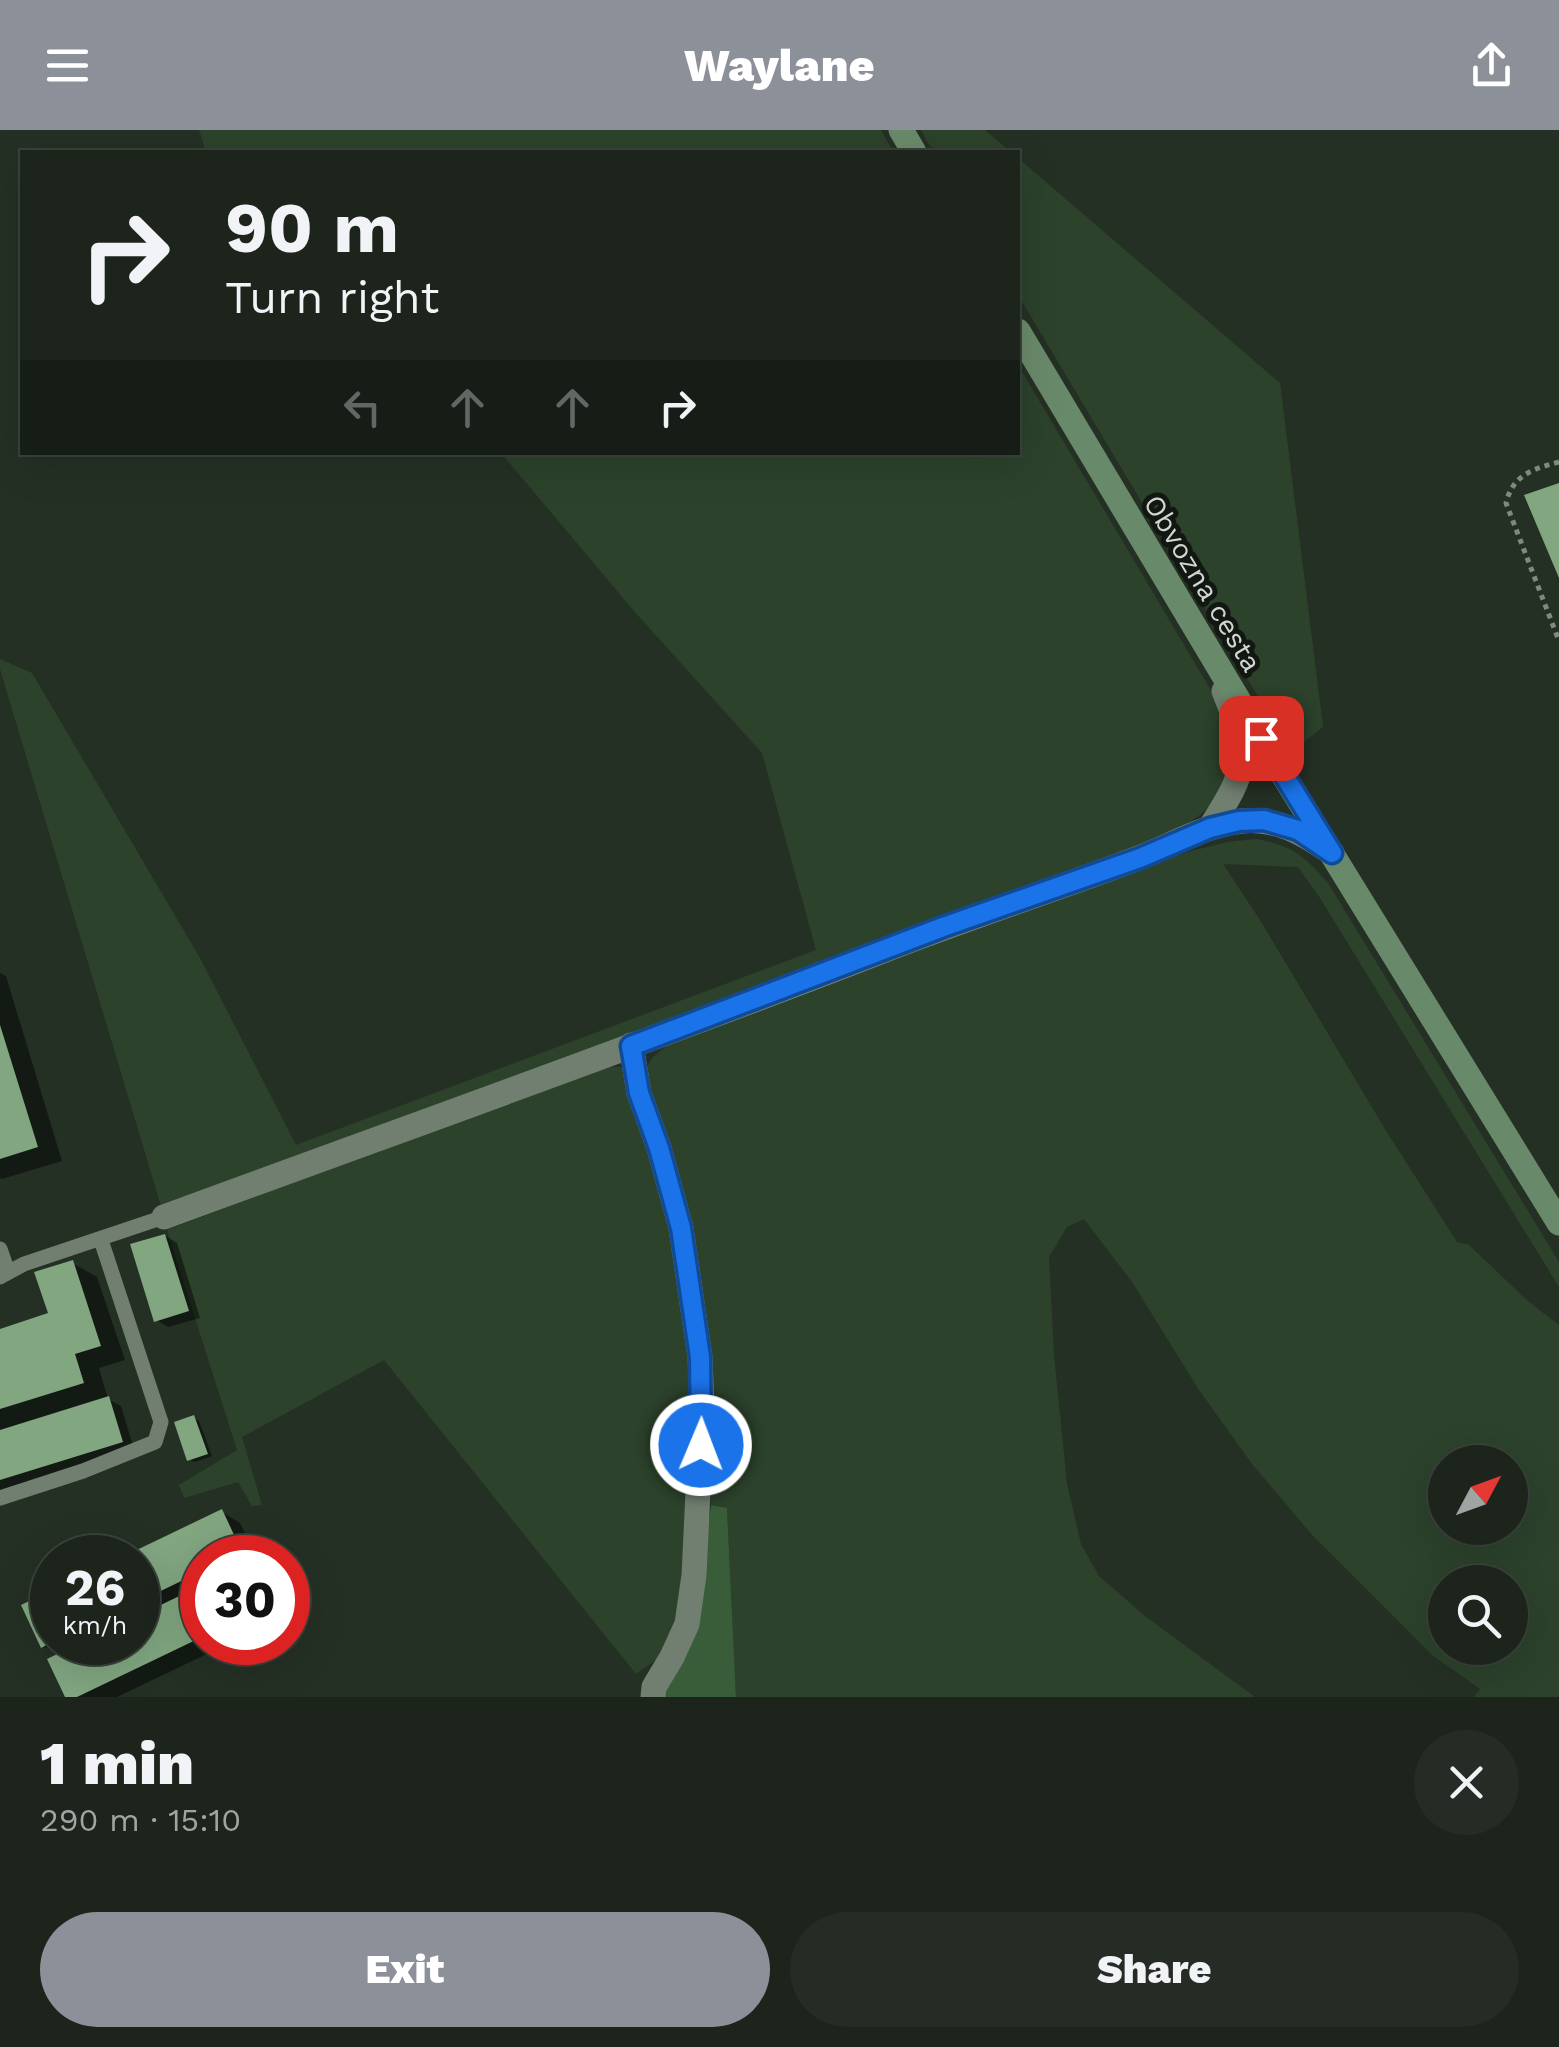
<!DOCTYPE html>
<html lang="en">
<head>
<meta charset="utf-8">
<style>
  body { margin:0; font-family:"Work Sans",sans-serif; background:#252c25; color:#f1f3f6; height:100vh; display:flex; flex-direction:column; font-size:38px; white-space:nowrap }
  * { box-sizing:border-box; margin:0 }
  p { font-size:32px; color:#a0a4a3 }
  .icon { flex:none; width:55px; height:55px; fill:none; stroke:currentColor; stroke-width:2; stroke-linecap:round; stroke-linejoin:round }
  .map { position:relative; height:1567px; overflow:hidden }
  .details { display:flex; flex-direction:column; background:#1c241c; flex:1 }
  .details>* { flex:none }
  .banner { position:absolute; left:20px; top:20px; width:1000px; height:305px; border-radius:0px; box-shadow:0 10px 40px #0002,0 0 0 2px #3a413b; background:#1c241c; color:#f1f3f6; overflow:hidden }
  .needle { width:65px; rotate:49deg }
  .controls { position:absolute; left:1428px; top:1315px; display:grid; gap:20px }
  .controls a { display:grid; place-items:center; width:100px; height:100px; border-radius:50%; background:#1c241c; box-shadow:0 10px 40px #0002,0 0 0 2px #3a413b; font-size:50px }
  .speed { position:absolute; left:30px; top:1405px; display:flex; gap:20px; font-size:50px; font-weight:700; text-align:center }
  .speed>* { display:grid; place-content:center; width:130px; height:130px; border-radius:50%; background:#1c241c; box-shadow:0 10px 40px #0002,0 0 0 2px #3a413b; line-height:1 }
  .speed small { font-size:25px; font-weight:400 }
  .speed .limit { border:15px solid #d22; background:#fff; color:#111 }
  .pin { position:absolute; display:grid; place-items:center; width:85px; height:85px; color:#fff; margin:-42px; border-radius:20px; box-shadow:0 5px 15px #0006 }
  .me { position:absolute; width:110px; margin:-55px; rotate:1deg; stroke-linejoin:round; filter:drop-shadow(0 0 8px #0008) }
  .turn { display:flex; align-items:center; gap:35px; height:210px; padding:0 40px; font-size:45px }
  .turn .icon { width:130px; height:130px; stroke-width:2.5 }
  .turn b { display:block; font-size:70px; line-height:85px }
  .lanes { display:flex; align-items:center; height:95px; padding:0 40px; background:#0003; justify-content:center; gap:50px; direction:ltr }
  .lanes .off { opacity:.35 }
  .round { display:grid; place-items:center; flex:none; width:105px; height:105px; border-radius:52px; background:#252c25 }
  .headline { display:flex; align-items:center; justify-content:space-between; height:170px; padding:0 40px }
  h1 { font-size:60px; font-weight:800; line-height:75px }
  .action { display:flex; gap:20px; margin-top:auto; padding:20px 40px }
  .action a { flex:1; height:115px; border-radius:60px; background:#8c9099; color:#fff; font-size:40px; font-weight:800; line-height:115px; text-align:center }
  .action a+a { background:#252c25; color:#f1f3f6 }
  header { display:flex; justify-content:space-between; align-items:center; height:130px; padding:0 40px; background:#8c9099; color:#fff; font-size:45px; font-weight:800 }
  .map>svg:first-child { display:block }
</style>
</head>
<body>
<header><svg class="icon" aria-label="menu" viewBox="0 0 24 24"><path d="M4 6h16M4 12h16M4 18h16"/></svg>Waylane<svg class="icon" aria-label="share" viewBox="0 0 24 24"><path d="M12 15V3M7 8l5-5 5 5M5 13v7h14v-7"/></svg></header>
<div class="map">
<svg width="1559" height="1567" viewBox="0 0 1559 1567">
  <rect width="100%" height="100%" fill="#253025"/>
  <path fill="#2c422b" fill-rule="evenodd" d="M199 0H881L893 22H206Z
    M921 0H985L1011 22H942L930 16Z
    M1018 28 1280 253 1323 597 1293 621 1257 565 1018 165Z
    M1018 235 1209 557C1232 606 1246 655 1193 690 1175 702 1154 710 1136 719L161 1076 0 539V529L32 543 200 828 296 1015 816 820 762 623 634 481 501 323 1018 322Z
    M1256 709C1292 715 1305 726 1328 753L1559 1132V1157L1320 768 1298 737 1223 734 1260 790 1385 999 1457 1112 1469 1115 1529 1172 1559 1195V1567H1474L1480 1559 1432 1525 1314 1407 1252 1334 1199 1260 1132 1152 1084 1089 1067 1097 1049 1127 1054 1225 1067 1354 1081 1414 1099 1446 1145 1486 1255 1567H736L727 1378 711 1375 713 1294 645 941 652 928 672 911 912 821 1187 722 1227 712ZM1445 1332H1510V1398H1445ZM1445 1452H1510V1518H1445Z
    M600 937H625L671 1095 693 1228 688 1380 676 1499 663 1525 636 1544 384 1230 242 1307 262 1375 252 1376 238 1352 184 1368 179 1355 237 1320 167 1100Z"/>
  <path fill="#395c39" d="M711 1375 727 1378 736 1567H662L694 1504Z"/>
  <path fill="#0007" d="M0 843 6 846 62 1031 2 1049 0 1048Z
    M165 1106 177 1113 200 1188 168 1197 156 1190Z
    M72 1133 97 1147 125 1230 99 1238 108 1269 121 1276 134 1319 0 1360V1201L51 1185Z
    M194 1288 199 1291 212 1326 195 1332 189 1329Z
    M222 1382 240 1393 257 1428H202V1512H232L117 1567H68L60 1525 43 1516 24 1476 52 1463V1512H138V1428Z"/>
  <path fill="#81a680" d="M1559 353V448L1524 365Z
    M0 895 38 1017 0 1029Z
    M165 1104 189 1181 154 1192 130 1114Z
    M73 1130 101 1216 75 1224 84 1253 0 1279V1199L48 1183 34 1142Z
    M109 1266 123 1312 0 1350V1300Z
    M194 1285 208 1324 187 1331 174 1292Z
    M222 1379 242 1422 231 1428H202V1441L138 1472V1428H120Z
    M202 1455V1507L77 1567H65L47 1529 82 1512H138V1486Z
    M52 1460V1512L41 1518 21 1475Z"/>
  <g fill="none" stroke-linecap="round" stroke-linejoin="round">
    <path stroke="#808980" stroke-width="5" stroke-dasharray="5 5" stroke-linecap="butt" d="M1559 332C1532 339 1513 345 1506 373L1559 511"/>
    <path stroke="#717f71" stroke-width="15" d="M0 1119 8 1142
      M0 1147 24 1134 164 1087
      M0 1368 83 1341 155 1312 161 1292 101 1110"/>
    <path stroke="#717f71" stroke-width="25" d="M1210 698C1248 638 1251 627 1224 561
      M631 915 639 963 659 1018 681 1098 700 1227 702 1280 694 1445 687 1494 672 1527 654 1557 653 1567
      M164 1087C403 999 643 914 880 822 964 789 1051 761 1136 729 1171 716 1204 695 1242 691 1278 688 1303 703 1332 723"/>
    <path stroke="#698a6a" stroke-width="25" d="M901 0 914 22
      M1018 201 1279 638 1559 1093"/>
  </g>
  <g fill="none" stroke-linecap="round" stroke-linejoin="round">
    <defs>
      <path id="route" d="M701 1315 700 1227 681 1098 659 1018 639 963 631 916 943 797 1140 728 1210 698 1239 691 1264 690 1298 700 1332 723 1261 608"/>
    </defs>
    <use href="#route" stroke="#114b97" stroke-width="25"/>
    <use href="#route" stroke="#1a73e8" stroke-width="18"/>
  </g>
  <g text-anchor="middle" stroke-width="10" stroke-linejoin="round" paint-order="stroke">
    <g font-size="28" fill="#d0d7d0" stroke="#121711">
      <text transform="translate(1203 453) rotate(59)" y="10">Obvozna cesta</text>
    </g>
  </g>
</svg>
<div class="controls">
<a><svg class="needle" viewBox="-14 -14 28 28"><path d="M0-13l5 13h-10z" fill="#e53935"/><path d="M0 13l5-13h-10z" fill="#a0a4a3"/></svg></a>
<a><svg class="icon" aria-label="search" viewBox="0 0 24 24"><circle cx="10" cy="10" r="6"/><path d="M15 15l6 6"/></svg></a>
</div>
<div class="speed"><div>26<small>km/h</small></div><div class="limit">30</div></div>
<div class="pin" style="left:1261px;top:608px;background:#d93025"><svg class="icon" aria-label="arrive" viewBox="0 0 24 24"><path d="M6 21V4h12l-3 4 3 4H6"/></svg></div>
<svg class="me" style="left:701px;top:1315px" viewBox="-20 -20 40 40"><circle r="17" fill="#1a73e8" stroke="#fff" stroke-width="3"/><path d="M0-11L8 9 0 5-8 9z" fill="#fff"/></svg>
<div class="banner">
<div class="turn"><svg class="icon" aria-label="right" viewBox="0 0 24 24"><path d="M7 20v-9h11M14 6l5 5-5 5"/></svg><div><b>90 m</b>Turn right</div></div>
<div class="lanes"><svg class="icon off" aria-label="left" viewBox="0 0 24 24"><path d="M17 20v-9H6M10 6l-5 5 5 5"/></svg><svg class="icon off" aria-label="ahead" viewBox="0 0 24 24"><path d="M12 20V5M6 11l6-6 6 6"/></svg><svg class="icon off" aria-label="ahead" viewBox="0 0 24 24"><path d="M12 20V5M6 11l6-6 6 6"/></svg><svg class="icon" aria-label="right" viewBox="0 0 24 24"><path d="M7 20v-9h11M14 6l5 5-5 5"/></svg></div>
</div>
</div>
<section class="details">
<div class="headline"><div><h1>1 min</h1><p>290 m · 15:10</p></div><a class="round"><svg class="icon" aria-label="close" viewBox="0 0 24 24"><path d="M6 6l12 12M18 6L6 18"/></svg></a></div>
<div class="action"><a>Exit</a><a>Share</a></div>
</section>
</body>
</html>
